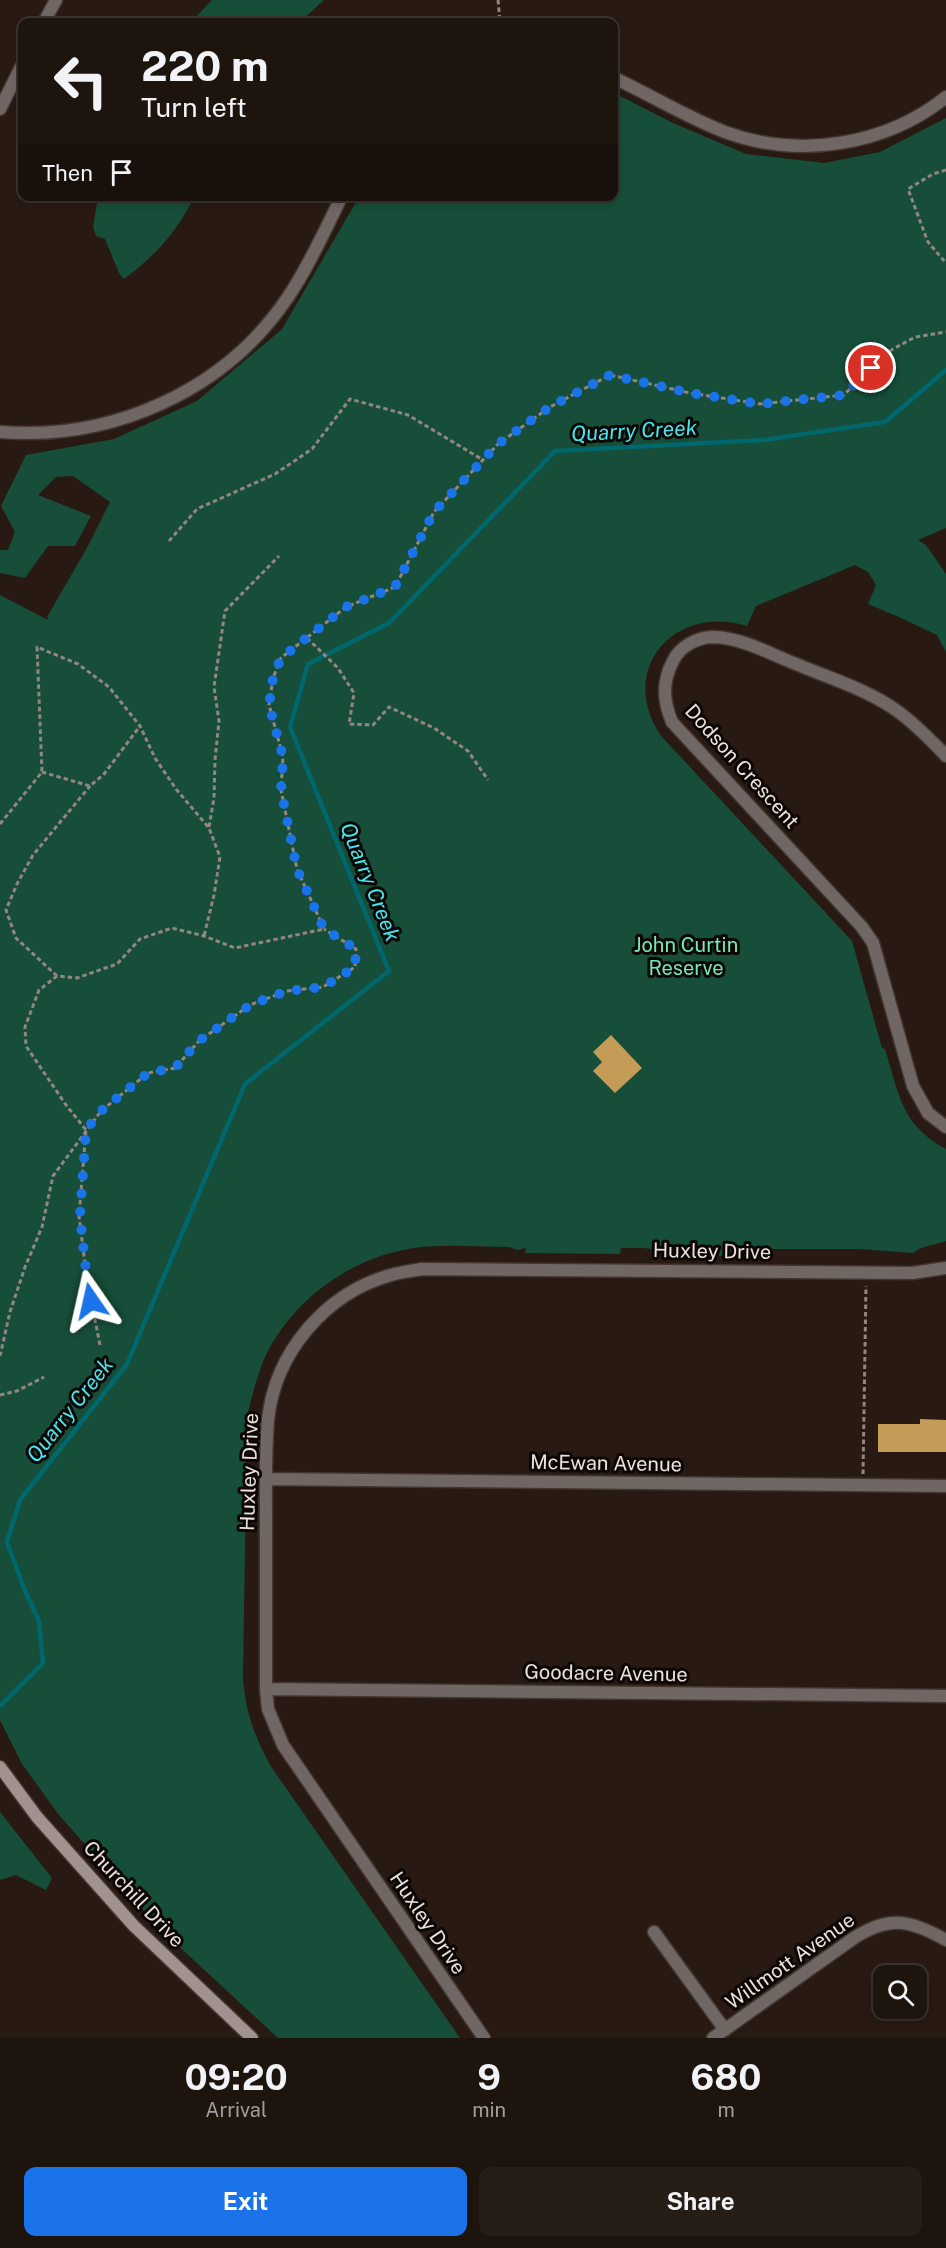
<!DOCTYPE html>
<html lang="en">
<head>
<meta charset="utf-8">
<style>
  body { margin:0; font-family:"Public Sans",sans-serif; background:#261d17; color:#f1f3f6; height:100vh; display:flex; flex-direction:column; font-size:22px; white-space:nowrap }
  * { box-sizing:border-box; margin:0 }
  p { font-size:20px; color:#a19e9e }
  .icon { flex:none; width:33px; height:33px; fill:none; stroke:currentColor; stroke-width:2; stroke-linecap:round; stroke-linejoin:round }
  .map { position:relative; height:2038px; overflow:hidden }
  .panel { display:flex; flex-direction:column; background:#1e140e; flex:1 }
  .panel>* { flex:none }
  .banner { position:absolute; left:18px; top:18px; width:600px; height:183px; border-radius:12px; box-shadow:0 3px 9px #0003,0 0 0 2px #3c332e; background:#1e140e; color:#f1f3f6; overflow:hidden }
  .buttons { position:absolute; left:873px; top:1965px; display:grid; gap:12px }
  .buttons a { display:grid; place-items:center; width:54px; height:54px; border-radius:12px; background:#1e140e; box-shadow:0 3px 9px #0003,0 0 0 2px #3c332e; font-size:30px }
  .pin { position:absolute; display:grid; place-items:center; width:51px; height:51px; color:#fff; margin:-26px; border:3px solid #fff; border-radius:50%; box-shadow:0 2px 6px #0007 }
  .me { position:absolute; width:66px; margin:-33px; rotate:349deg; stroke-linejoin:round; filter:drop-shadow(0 0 4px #0008) }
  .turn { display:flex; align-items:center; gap:21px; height:126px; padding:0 24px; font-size:27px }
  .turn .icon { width:78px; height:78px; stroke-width:2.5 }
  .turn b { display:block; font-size:42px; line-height:51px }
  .then { display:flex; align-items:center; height:57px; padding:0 24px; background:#0003; gap:12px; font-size:22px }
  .eta { display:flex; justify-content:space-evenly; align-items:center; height:102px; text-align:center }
  .eta b { font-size:36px; font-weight:700; line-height:42px }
  .primary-button { display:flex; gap:12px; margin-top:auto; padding:12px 24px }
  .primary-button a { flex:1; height:69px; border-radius:12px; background:#1a73e8; color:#fff; font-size:24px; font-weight:700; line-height:69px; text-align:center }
  .primary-button a+a { background:#261d17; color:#f1f3f6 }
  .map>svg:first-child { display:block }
</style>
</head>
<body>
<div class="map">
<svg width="946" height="2038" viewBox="0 0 946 2038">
  <rect width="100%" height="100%" fill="#281a13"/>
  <path fill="#164e39" d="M212 0H324L300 22H191Z
    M614 93 673 123 746 154 824 163 880 152 946 118V528L918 540 926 545 946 574V652L937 635 901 618 868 604 876 585 868 572 855 565 756 606 747 626C672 603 616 673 662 737L852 941 882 1048 885 1049C899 1094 901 1125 946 1149V1241C936 1245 919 1246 913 1253L859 1249H746L741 1258 643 1248H621L620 1254 525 1253 526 1248 518 1250 509 1247C474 1247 437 1243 403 1250 345 1262 292 1302 266 1355 257 1375 252 1396 247 1417L243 1677C245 1711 255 1739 272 1768L460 2038H278L158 1927 59 1815 22 1764 0 1720V595L48 620 47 617 88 546 110 502 73 476 56 477 38 495 91 516 75 546H48L25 578 0 573V550H8L15 532 1 506 26 455 114 439 197 401 282 329 359 197 614 196Z
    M98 197V196L194 197C176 233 157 254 124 279L119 273 105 239 96 236 93 227Z
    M0 1812 52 1878 46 1890 16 1875 0 1880Z"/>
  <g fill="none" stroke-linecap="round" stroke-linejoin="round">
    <path stroke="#00676c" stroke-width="4.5" d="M1 1705 43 1663 39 1621 25 1591 7 1542 20 1500 127 1364 245 1084 389 971 290 727 308 664 389 623 555 451 764 440 885 422 946 370"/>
  </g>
  <path fill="#c49b57" d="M611 1035 642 1068 615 1093 593 1071 602 1062 593 1052Z
    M920 1419 946 1420V1452H878V1424H920Z"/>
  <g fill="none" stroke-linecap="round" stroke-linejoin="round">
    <defs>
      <path id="minor" d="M44 22 56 0
        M614 78C651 95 686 117 725 132 798 159 885 146 946 97
        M0 109 22 65
        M0 432C112 441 225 391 288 297 309 266 325 230 342 196
        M946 756C930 739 914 723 896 710 866 689 829 678 796 664 770 654 743 638 714 637 698 637 680 646 673 661 662 682 663 700 672 722L862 927 873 943 913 1086 928 1113 946 1127
        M266 1479 946 1486
        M266 1689 946 1696
        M654 1932 725 2030
        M484 2038 283 1745 268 1709 266 1689C266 1634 266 1579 266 1525 266 1490 265 1454 268 1420 275 1352 326 1293 391 1275 401 1272 412 1271 422 1269L912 1273 946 1268"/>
      <path id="tertiary" d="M713 2038 854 1938C890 1915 910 1920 946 1940"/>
      <path id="secondary" d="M0 1767 37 1817 134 1926 252 2038"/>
    </defs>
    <use href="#minor" stroke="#43362f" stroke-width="15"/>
    <use href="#tertiary" stroke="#43362f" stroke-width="15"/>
    <use href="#secondary" stroke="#43362f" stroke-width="15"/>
    <path stroke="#938681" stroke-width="3" stroke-dasharray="4.5 3" stroke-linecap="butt" d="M498 0 500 22
      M946 170 933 174 908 189 928 242 946 263
      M169 541 197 509 275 474 312 449 350 399 408 415 483 460
      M307 638 338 668 354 693 349 724 373 725 389 707 434 728 468 751 488 780
      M42 772 90 786 104 774 140 726
      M0 824 42 772 37 647 78 664 109 687 140 726 155 758 176 789 209 828 220 857 214 895 204 936
      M209 827 214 798 215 760 219 721 214 687 225 611 279 556
      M57 976 16 938 6 910 17 884 33 855 90 786
      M100 1345 87 1280 79 1216 86 1130 66 1105 26 1046 25 1027 39 990 57 976 77 978 117 964 140 939 172 928 204 936 235 948 324 929 297 869 281 790 283 757 269 705 273 678 281 658 346 607 395 587 434 512 498 444 550 407 610 375 690 393 760 404 844 395 884 354 915 337 946 332
      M0 1356 10 1312 25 1267 42 1227 53 1176 101 1111 148 1073 175 1068 199 1041 250 1005 287 991 323 987 355 967 356 949 324 929
      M0 1395 17 1391 44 1377
      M863 1474 866 1286"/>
    <use href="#minor" stroke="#706765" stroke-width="12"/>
    <use href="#tertiary" stroke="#706765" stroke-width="12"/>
    <use href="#secondary" stroke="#a0928e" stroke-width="12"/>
  </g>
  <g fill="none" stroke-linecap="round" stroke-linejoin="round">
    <path stroke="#1a73e8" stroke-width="10" stroke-dasharray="0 18" d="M91 1301 87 1280 80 1216 86 1130 101 1111 148 1073 175 1068 199 1041 250 1005 287 991 323 987 355 967 356 949 324 929 297 869 281 790 283 757 269 705 273 678 281 658 346 607 395 587 434 512 498 444 550 407 610 375 690 393 760 404 844 395 871 368"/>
  </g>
  <g text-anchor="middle" stroke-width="6" stroke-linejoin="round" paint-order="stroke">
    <g font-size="20" fill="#ece1dd" stroke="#0c0705">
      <text transform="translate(742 766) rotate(48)" y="7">Dodson Crescent</text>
      <text transform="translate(712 1251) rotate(1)" y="7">Huxley Drive</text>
      <text transform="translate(606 1463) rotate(1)" y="7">McEwan Avenue</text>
      <text transform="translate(249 1472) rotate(-88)" y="7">Huxley Drive</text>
      <text transform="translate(606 1673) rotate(1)" y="7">Goodacre Avenue</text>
      <text transform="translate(134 1894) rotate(47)" y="7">Churchill Drive</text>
      <text transform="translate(428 1923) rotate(56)" y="7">Huxley Drive</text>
      <text transform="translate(790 1961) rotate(-35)" y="7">Willmott Avenue</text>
    </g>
    <g font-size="20" fill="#73eab9" stroke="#0c0705">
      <text x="686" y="952">John Curtin<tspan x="686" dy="23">Reserve</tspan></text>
    </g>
    <g font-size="21" font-style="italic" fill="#46e7f0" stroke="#0c0705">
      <text transform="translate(634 431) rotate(-3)" y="7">Quarry Creek</text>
      <text transform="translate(370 882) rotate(68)" y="7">Quarry Creek</text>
      <text transform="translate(70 1410) rotate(-52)" y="7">Quarry Creek</text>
    </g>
  </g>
</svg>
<div class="buttons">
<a><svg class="icon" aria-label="search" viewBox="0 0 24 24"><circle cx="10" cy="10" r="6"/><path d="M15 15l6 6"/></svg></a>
</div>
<div class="pin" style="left:871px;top:368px;background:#d93025"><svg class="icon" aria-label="arrive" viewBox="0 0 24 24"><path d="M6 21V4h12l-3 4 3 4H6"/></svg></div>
<svg class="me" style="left:91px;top:1301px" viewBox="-20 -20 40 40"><path d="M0-17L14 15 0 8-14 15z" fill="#1a73e8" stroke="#fff" stroke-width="4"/></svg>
<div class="banner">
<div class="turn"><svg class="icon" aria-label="left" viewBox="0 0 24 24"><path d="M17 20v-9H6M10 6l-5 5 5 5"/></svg><div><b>220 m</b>Turn left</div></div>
<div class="then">Then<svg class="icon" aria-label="arrive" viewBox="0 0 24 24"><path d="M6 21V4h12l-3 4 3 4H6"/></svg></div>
</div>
</div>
<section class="panel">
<div class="eta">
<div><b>09:20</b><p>Arrival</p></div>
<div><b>9</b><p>min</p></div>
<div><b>680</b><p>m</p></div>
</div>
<div class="primary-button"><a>Exit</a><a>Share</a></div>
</section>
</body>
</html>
